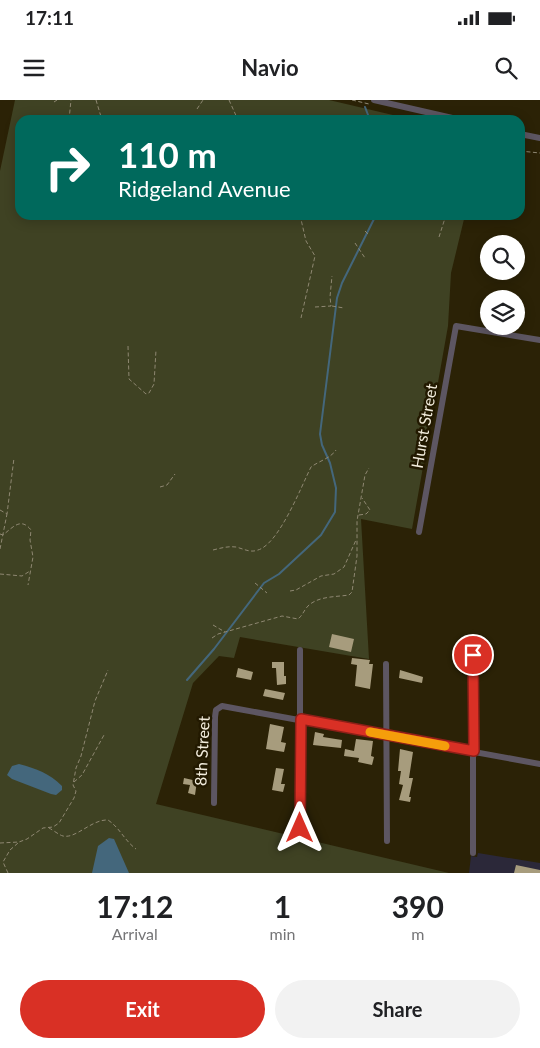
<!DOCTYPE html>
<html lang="en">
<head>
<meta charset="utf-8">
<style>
  body { margin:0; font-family:Lato,sans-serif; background:#f2f2f2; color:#202124; height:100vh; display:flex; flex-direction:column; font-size:19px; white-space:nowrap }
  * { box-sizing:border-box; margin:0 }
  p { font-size:16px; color:#757577 }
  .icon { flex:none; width:28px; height:28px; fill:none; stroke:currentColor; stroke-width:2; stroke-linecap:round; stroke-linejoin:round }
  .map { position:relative; height:773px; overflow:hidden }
  .sheet { display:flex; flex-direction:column; background:#fff; flex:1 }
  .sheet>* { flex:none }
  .hud { position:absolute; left:15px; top:15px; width:510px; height:105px; border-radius:15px; box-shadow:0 2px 12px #0003; background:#00695c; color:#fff; overflow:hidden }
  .fabs { position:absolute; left:480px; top:135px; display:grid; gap:10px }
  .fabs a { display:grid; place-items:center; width:45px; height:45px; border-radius:50%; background:#fff; box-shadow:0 2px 12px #0003; font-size:25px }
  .pin { position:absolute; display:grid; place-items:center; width:42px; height:42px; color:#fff; margin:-21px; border:2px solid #fff; border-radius:50%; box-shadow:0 1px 5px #0007 }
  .me { position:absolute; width:55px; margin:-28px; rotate:0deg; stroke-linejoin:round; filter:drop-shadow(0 0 4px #0008) }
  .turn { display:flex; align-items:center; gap:18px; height:105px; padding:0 20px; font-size:22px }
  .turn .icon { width:65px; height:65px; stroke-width:2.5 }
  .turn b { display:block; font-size:35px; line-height:42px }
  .eta { display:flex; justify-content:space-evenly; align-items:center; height:85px; text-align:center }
  .eta b { font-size:30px; font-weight:700; line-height:35px }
  .primary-button { display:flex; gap:10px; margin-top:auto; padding:10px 20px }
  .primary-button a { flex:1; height:58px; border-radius:30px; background:#d93025; color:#fff; font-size:20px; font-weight:700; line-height:58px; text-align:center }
  .primary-button a+a { background:#f2f2f2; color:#202124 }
  .status { display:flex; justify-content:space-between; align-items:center; height:35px; padding:0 25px; background:#fff; direction:ltr }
  .status svg { height:14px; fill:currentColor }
  header { display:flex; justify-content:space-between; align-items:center; height:65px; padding:0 20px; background:#fff; font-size:22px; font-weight:700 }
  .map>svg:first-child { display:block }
</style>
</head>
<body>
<div class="status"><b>17:11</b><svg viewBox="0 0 49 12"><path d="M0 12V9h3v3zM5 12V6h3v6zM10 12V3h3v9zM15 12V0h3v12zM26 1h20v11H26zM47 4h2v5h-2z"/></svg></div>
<header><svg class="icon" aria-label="menu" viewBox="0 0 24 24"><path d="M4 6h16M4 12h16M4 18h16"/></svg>Navio<svg class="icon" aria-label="search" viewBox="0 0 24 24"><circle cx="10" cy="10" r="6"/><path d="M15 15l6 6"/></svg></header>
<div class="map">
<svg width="540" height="773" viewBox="0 0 540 773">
  <rect width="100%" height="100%" fill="#2b2206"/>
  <path fill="#2b2839" d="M478 753 540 763V773H469L471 756 477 757Z"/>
  <path fill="#3f4223" d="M15 0H329L414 20H20V115H465L451 173 448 226 412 429 361 419 369 559 240 537 234 558 219 556 193 583 156 704 449 773H0V71Z"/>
  <path fill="#44677c" d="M19 664C37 669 49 673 62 686V690L56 695 51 694 12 679 7 675 12 666Z
    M109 738 114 739 129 773H92L98 746Z"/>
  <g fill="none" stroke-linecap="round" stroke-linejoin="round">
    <path stroke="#44677c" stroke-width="2" d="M365 7 370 20
      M187 580 214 549 264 483 279 474 321 435 335 412 336 388 330 363 322 345 320 334 337 198 342 183 376 115"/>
  </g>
  <path fill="#a79c7d" d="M332 534 354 539 351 552 329 547Z
    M352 558 370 560 369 564H373L370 589 355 586 357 565 351 564Z
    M272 562H284V576H286V584L277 585 276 568H272Z
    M238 568 253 572 251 580 236 577Z
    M400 570 423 577 422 583 399 578Z
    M265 589 285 593 283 600 263 596Z
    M270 624 284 627 281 642 286 643 284 652 266 649Z
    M315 632 324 634 323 637 342 640 341 648 313 645Z
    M356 639 373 641 371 656 374 657 372 665 358 662 359 658 344 656 345 649 354 651Z
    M400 649 413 652 409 678H413L409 697H411L410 702 399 700 403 685 399 684 401 671H398Z
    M276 668 284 669 281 684H285L283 692 272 690Z
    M184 678 197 681 195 695 188 693 190 685 183 684Z
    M516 765 540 770V773H514Z"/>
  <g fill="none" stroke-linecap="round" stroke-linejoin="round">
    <path stroke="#8f8872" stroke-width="1" stroke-dasharray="4 2.5" stroke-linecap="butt" d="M96 0 102 20
      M229 0 238 20
      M352 0 369 4
      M54 2 57 0
      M197 9 203 0
      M69 20 71 0
      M286 20 289 18 295 20
      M520 51 540 53
      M300 115 306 141 315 156 301 218
      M365 131 369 135
      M439 137 446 115
      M355 143 365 158
      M332 206 344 208
      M315 207 331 206 330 197 332 176
      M128 246 129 279 146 294 149 293 154 284 156 250
      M160 387 167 385 175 374
      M0 410 7 414 14 358
      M359 415 366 414 370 410 362 398
      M0 434 3 435C13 427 21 417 31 430L30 440 33 457 28 485
      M0 449 7 414
      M213 450C221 448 228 446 236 447 244 449 250 453 258 450 279 444 301 387 311 367 319 361 331 358 336 350
      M0 474 22 476 30 471
      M255 483 267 493
      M290 491 296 490 321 476 334 474 344 467 356 440
      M213 525 225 532
      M212 538 218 534 282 516 298 519C303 515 304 510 308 506 318 496 336 497 349 495L352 492 357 456V421L365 375 369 368
      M74 682 82 675 104 635
      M49 728C53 730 59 735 63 736 76 739 92 719 108 720 120 728 124 740 136 749
      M0 743 19 742 27 739 43 728 53 727 59 723 74 698 76 691 73 685 76 668 81 656 95 601 108 570
      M8 773 3 762 10 750 18 743"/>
    <path stroke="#5d5662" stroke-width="6" d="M374 0 461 20
      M520 34 540 38
      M419 432 456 226 540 240
      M300 550V728
      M473 555V753
      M386 564 387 741
      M214 703 215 617 216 610 222 606 540 664"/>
  </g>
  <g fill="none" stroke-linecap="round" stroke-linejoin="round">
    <defs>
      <path id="route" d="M300 728 301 619 474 651 473 555"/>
    </defs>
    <use href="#route" stroke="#8d1f18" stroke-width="12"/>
    <use href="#route" stroke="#d93025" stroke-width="9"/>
    <path stroke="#f59e0b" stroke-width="9" d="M370 632 445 646"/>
  </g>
  <g text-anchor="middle" stroke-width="5" stroke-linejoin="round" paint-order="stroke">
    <g font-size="16" fill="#f3eddd" stroke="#221900">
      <text transform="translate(424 326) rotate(-80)" y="6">Hurst Street</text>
      <text transform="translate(202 651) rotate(-87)" y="6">8th Street</text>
    </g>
  </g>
</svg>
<div class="fabs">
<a><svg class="icon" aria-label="search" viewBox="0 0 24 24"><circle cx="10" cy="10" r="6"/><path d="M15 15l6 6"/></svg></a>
<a><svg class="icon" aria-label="layers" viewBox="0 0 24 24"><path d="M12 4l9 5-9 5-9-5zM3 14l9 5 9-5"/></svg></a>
</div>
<div class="pin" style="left:473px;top:555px;background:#d93025"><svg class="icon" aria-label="arrive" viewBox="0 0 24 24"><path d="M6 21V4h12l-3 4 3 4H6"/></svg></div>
<svg class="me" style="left:300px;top:728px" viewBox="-20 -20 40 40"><path d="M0-17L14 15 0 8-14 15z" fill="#d93025" stroke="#fff" stroke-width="4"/></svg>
<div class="hud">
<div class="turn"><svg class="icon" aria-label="right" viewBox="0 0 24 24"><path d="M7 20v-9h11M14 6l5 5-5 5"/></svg><div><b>110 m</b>Ridgeland Avenue</div></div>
</div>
</div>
<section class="sheet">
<div class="eta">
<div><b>17:12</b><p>Arrival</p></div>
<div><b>1</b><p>min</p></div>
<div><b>390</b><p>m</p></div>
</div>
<div class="primary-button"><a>Exit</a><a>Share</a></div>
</section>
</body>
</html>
